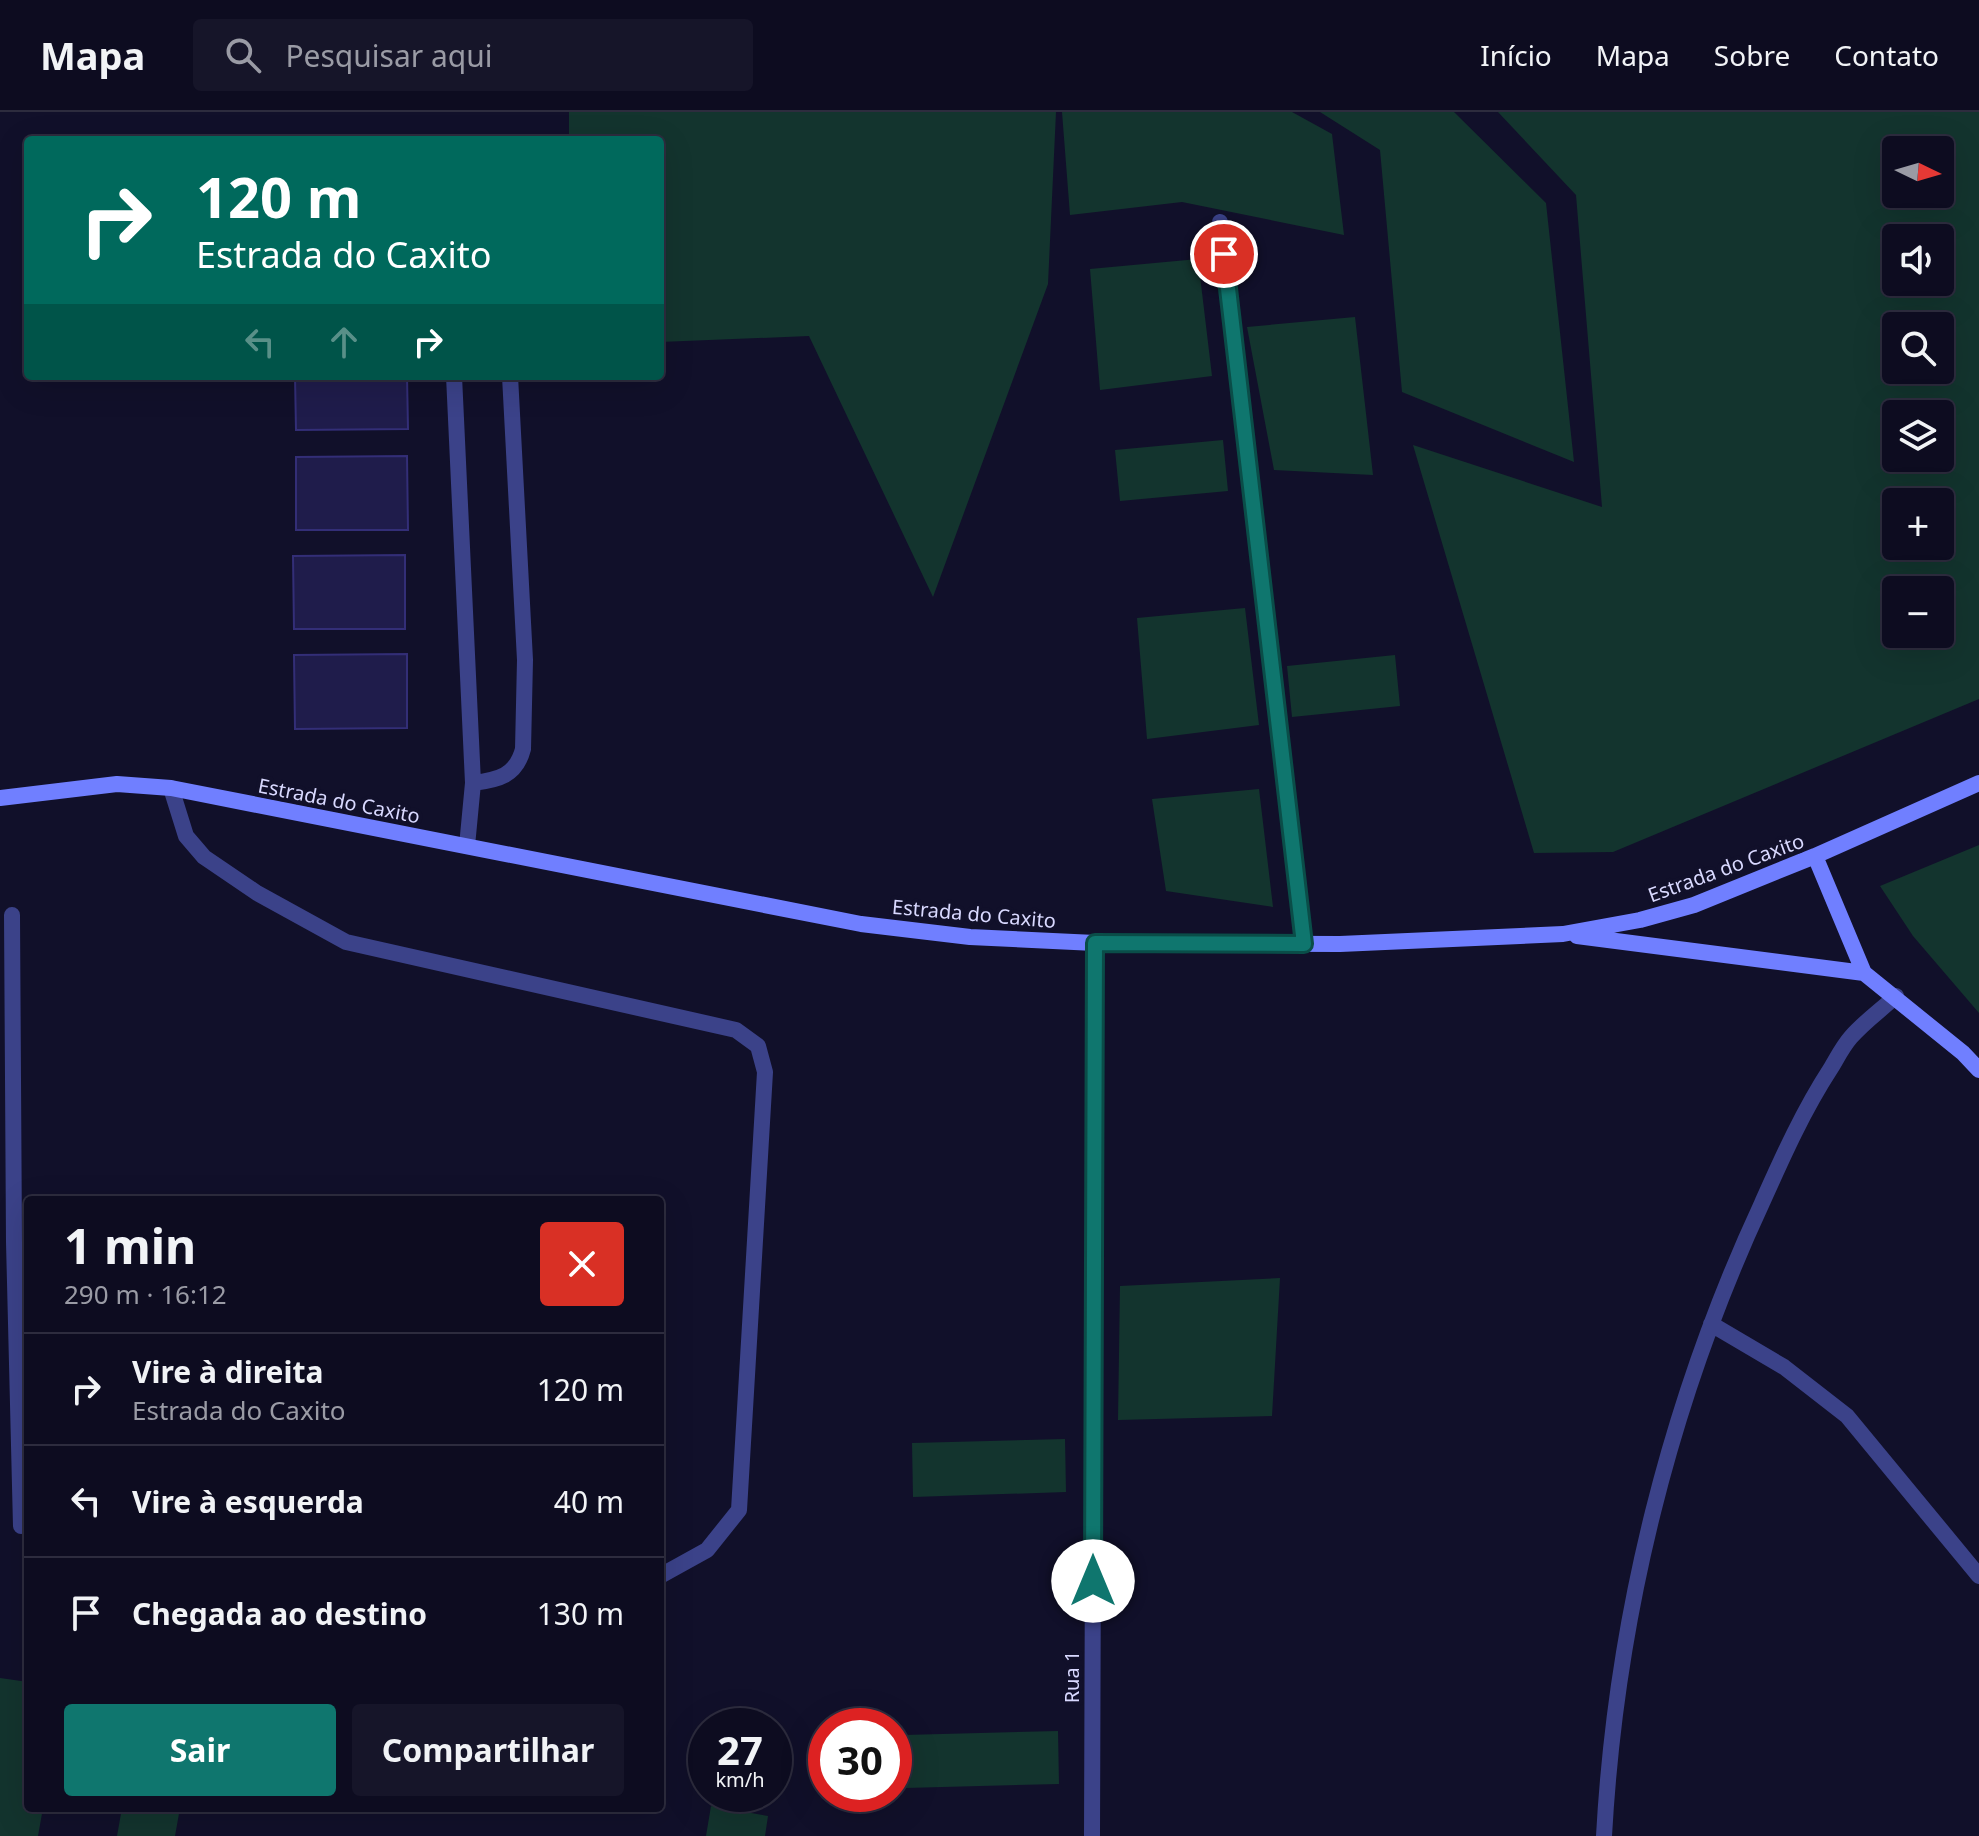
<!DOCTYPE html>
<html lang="pt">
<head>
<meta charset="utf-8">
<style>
  body { margin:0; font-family:"Noto Sans",sans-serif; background:#161529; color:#f1f3f6; height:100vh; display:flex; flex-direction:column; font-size:30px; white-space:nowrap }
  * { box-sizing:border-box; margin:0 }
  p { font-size:26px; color:#9a9ba5 }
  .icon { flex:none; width:44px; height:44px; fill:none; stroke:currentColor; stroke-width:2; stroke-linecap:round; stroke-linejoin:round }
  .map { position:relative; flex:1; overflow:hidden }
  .sheet { position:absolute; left:24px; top:1084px; width:640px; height:616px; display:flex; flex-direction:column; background:#0d0c20; border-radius:8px; box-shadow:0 8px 32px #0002,0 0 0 2px #2d2c3e }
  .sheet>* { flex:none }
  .top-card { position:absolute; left:24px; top:24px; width:640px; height:244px; border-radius:8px; box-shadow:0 8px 32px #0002,0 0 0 2px #2d2c3e; background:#00695c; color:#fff; overflow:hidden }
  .needle { width:52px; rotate:95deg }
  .buttons { position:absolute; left:1882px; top:24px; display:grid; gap:16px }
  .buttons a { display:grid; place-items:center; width:72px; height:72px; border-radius:8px; background:#0d0c20; box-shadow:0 8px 32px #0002,0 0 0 2px #2d2c3e; font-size:40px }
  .speed { position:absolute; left:688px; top:1596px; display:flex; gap:16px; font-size:40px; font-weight:700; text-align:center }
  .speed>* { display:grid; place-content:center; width:104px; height:104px; border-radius:50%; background:#0d0c20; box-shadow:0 8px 32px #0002,0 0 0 2px #2d2c3e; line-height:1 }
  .speed small { font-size:20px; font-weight:400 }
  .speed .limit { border:12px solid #d22; background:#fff; color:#111 }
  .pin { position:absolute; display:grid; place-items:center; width:68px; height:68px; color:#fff; margin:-34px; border:4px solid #fff; border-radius:50%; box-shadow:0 2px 8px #0007 }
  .me { position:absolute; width:88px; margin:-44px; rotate:0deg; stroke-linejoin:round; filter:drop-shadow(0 0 6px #0008) }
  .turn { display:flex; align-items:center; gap:28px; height:168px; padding:0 40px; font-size:36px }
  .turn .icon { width:104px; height:104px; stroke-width:2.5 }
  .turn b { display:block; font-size:56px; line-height:68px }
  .lanes { display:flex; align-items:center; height:76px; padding:0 40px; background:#0003; justify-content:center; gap:40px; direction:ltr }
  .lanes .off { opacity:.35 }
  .round { display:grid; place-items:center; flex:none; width:84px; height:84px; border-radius:8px; background:#161529 }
  .overview { display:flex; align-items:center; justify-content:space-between; height:136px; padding:0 40px }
  h1 { font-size:48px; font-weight:700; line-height:60px }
  .primary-button { display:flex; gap:16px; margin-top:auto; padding:16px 40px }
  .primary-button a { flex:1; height:92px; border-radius:8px; background:#0f766e; color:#fff; font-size:32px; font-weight:700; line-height:92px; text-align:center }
  .primary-button a+a { background:#161529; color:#f1f3f6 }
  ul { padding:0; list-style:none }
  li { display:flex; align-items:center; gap:24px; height:112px; padding:0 40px; border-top:2px solid #2d2c3e }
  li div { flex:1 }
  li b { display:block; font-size:30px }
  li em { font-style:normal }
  header { display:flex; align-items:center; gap:48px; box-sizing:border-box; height:112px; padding:0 40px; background:#0d0c20; border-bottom:2px solid #2d2c3e }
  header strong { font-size:38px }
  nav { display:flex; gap:44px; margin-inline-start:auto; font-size:28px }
  .search { width:560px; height:72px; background:#161529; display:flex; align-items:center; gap:20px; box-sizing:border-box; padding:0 28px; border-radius:8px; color:#9a9ba5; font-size:30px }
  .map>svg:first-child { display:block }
</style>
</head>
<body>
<header>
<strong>Mapa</strong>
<div class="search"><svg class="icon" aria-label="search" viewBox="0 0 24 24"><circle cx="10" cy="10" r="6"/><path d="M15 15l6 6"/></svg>Pesquisar aqui</div>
<nav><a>Início</a><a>Mapa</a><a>Sobre</a><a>Contato</a></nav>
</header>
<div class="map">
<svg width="1979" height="1724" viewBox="0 0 1979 1724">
  <rect width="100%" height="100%" fill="#11102a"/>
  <path fill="#13342e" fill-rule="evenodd" d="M569 0H1056L1048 172 933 485 809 224 660 230V28H569Z
    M1062 0H1292L1332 22 1344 123 1182 90 1070 103Z
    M1320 0H1454L1546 91 1574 350 1402 280 1380 38Z
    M1498 0H1979V587L1613 740 1534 741 1413 333 1602 395 1576 83ZM1896 38H1940V82H1896ZM1940 126V170H1896V126ZM1940 214V258H1896V214ZM1896 302H1940V346H1896ZM1940 390V434H1896V390ZM1940 478V522H1896V478Z
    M1198 147 1212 264 1100 278 1090 157Z
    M1355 205 1373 363 1274 358 1247 215Z
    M1223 328 1228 379 1120 389 1115 338Z
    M1245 496 1259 613 1147 627 1137 506Z
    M1395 543 1400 594 1292 605 1287 554Z
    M1259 677 1273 795 1166 779 1152 687Z
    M1979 733V901L1913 824 1880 774Z
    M1280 1166 1272 1304 1118 1308 1120 1174Z
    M1065 1327 1066 1380 913 1385 912 1331Z
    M0 1566 28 1570V1696H43L38 1724H0Z
    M1058 1619 1059 1672 905 1676 904 1623Z
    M711 1694 768 1704 765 1724H706Z
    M122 1696H180L175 1724H117Z"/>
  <path fill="#1f1c4b" stroke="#332e77" stroke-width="2" d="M295 264H407L408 317 296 318Z
    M407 344 408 418H296V345Z
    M405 443V517H294L293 444Z
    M407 542V616L295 617 294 543Z"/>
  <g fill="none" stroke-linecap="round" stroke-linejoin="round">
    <path stroke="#3b4289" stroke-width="16" d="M454 264 473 671 467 734
      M473 671C498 668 516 664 523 637L525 548 510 264
      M171 676 186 724 204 745 257 781 346 830 736 918 758 934 765 960 739 1398 707 1438 660 1464
      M12 803 14 1130 21 1414
      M1711 1212 1784 1255 1847 1304 1979 1464
      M1604 1724C1616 1506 1670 1289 1762 1091 1783 1044 1803 999 1831 956 1837 946 1843 934 1851 925 1864 910 1881 898 1896 884"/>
    <path stroke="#3b4289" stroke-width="16" d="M1220 110 1304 832
      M1092 1724 1095 831"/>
    <path stroke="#707fff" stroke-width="16" d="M0 686 117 672 171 676 861 812 970 825 1095 831 1340 832 1563 822 1640 808 1694 793 1815 744 1979 671
      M1815 744 1864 861 1963 941 1979 958
      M1577 824 1864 861"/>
  </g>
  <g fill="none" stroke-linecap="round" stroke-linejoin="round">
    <defs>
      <path id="route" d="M1093 1469 1095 831 1304 832 1224 142"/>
    </defs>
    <use href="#route" stroke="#0a4d48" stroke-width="20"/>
    <use href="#route" stroke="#0f766e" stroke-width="14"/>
  </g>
  <g text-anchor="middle" stroke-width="8" stroke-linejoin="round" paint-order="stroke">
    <g font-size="20" fill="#d9d9ff" stroke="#11102a">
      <text transform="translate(339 689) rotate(11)" y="7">Estrada do Caxito</text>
      <text transform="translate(1726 756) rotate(-20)" y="7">Estrada do Caxito</text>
      <text transform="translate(974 802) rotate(5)" y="7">Estrada do Caxito</text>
      <text transform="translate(1072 1565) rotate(-90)" y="7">Rua 1</text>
    </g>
  </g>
</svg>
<div class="buttons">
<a><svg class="needle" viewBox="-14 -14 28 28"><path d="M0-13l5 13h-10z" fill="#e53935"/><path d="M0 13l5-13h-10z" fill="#9a9ba5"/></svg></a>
<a><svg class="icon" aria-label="sound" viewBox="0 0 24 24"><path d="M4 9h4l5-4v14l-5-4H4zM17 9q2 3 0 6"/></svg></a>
<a><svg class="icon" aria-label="search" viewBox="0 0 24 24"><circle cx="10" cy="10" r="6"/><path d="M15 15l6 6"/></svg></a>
<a><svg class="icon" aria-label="layers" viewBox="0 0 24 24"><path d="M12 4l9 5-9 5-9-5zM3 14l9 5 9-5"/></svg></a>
<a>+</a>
<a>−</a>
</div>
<div class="speed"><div>27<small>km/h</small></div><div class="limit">30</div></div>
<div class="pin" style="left:1224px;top:142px;background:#d93025"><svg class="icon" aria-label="arrive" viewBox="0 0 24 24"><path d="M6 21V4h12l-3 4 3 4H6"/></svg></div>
<svg class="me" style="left:1093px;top:1469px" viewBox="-20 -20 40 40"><circle r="19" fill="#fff"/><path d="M0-13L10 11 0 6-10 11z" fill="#0f766e"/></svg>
<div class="top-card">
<div class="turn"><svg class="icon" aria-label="right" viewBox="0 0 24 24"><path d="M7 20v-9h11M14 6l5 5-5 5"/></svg><div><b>120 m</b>Estrada do Caxito</div></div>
<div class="lanes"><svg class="icon off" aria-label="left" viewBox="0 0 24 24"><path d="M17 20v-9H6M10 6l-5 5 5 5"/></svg><svg class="icon off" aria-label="ahead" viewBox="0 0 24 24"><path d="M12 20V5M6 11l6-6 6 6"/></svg><svg class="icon" aria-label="right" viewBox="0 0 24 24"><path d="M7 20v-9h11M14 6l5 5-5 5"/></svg></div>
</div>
<section class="sheet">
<div class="overview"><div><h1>1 min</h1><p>290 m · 16:12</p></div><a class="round" style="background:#d93025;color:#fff"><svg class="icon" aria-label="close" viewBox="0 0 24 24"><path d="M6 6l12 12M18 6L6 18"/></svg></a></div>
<ul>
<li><svg class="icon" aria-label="right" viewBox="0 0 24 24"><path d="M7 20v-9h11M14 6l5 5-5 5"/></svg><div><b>Vire à direita</b><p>Estrada do Caxito</p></div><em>120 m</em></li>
<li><svg class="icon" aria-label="left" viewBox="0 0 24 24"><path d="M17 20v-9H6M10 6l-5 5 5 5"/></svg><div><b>Vire à esquerda</b></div><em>40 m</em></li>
<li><svg class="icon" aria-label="arrive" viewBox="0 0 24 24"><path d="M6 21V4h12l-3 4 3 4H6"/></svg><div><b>Chegada ao destino</b></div><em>130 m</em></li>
</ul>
<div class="primary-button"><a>Sair</a><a>Compartilhar</a></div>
</section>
</div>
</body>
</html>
